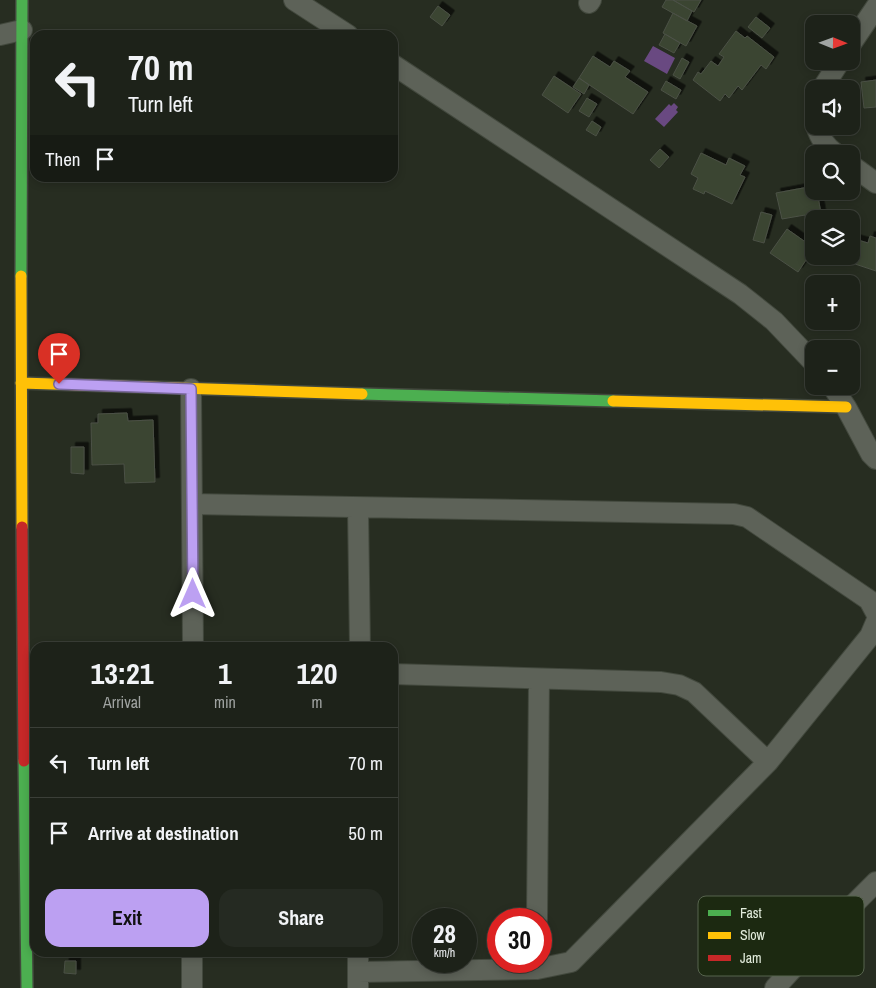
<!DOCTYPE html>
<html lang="en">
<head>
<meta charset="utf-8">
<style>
  body { margin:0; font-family:"Archivo Narrow",sans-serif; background:#252a22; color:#f1f3f6; height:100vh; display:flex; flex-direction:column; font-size:19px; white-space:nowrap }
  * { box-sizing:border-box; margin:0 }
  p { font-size:16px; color:#a0a4a2 }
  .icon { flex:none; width:28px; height:28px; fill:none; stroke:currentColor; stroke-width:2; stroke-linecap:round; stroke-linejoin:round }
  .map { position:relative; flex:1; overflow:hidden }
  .drawer { position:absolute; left:30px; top:642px; width:368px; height:315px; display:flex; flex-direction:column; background:#1d2219; border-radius:15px; box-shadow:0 2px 8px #0003,0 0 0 1px #3b3f38 }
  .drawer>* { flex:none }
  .top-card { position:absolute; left:30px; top:30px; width:368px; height:152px; border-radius:15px; box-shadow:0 2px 8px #0003,0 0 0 1px #3b3f38; background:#1d2219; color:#f1f3f6; overflow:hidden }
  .needle { width:32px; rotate:91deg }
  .controls { position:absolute; left:805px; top:15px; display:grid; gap:10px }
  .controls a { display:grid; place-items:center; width:55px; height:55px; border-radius:10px; background:#1d2219; box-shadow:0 2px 8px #0003,0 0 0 1px #3b3f38; font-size:25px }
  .speed { position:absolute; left:412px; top:908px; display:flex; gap:10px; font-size:25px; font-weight:700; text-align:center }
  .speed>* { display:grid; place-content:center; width:65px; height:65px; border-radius:50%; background:#1d2219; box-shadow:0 2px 8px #0003,0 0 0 1px #3b3f38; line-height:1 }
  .speed small { font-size:12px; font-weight:400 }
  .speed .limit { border:8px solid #d22; background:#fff; color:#111 }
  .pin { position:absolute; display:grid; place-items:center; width:42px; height:42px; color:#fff; margin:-51px -21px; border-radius:50% 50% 50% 0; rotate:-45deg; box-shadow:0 0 5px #0007 }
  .pin .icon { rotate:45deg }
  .me { position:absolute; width:55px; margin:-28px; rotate:0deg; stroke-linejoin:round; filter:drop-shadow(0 0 4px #0008) }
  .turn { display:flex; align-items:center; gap:18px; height:105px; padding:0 15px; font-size:22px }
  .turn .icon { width:65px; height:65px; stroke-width:2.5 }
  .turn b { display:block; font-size:35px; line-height:42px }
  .then { display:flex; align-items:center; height:48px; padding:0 15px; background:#0003; gap:10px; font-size:19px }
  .eta { display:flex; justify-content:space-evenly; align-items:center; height:85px; text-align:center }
  .eta b { font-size:30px; font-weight:700; line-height:35px }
  .cta { display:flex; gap:10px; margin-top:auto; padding:10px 15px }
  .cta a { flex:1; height:58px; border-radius:15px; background:#bca0f2; color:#111; font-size:20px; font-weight:700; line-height:58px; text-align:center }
  .cta a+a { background:#252a22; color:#f1f3f6 }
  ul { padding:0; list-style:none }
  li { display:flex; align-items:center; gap:15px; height:70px; padding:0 15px; border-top:1px solid #3b3f38 }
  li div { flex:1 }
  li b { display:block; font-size:19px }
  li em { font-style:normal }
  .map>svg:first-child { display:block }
</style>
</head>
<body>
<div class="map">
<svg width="876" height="988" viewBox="0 0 876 988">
  <defs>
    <filter id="shadow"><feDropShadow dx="4.5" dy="-4.5" stdDeviation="0" flood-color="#0009"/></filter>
  </defs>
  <rect width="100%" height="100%" fill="#272d21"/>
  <path fill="#694981" d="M653 46 675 58 667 74 644 61Z
    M674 103 678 107 676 110 678 112 664 127 655 119 669 104 671 106Z"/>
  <path fill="#3b4430" stroke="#4b5146" filter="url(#shadow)" d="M666 0H673L692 11 687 21 662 7Z
    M673 0H701L694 12Z
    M438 6 450 15 442 26 430 17Z
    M673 13 697 26 686 46 663 33Z
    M756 17 770 28 762 38 748 27Z
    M736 31 745 38 747 36 774 57 766 69 761 65 742 90 738 86 729 98 725 94 720 101 693 80 698 72 701 74 711 61 718 66 724 57 719 54Z
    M665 34 680 43 674 53 659 45Z
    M593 56 610 67 614 61 630 71 625 77 648 92 633 114 579 78Z
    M682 58 689 62 680 79 673 75Z
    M554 76 581 94 568 113 542 95Z
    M579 78 589 85 584 94 573 87Z
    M876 80V107L864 108 861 82Z
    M666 81 681 90 676 99 661 90Z
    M587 98 597 104 589 117 579 111Z
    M592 121 601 127 596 136 586 130Z
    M660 149 669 157 659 168 650 160Z
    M701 153 726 165 729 158 745 166 740 175 745 177 732 204 705 191 704 194 693 189 698 178 691 174Z
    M814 186V191H817L822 219H814V233L809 234 805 215 782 219 776 193Z
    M761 212 772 215 764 243 753 240Z
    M787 229 814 248 798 272 770 253Z
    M870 236 876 238V271L831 256H851V238L868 243Z
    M127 413 128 421 153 420 155 482 125 483 124 464 92 465 91 423H98V414Z
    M71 447H84V474L71 473Z
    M65 961H76V974L64 973Z"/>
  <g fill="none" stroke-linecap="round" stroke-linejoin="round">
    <defs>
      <path id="street" d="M294 0 348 35
        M589 3 591 0
        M0 35 22 30
        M851 44 876 7
        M392 64 740 294 774 321 814 363
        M822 89 840 61
        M816 126C820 138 825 146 836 154
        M851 165 876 183
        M832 386 846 407 871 454 876 459
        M191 389 193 648
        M192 504 734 514 747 517 869 600 876 613
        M358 508 360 648
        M392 674 661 682 679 685 694 692 768 762
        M537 919 539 679
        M358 972 537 969 571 962 768 762 870 636 876 622
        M192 988V952
        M358 988V952
        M775 988 828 930 876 882"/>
      <path id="fast" d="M21 276 22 0
        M362 394 613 401
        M24 761 27 988"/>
      <path id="slow" d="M21 276 22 527
        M21 383 362 394
        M613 401 846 407"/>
      <path id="jam" d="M22 527 24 761"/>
    </defs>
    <use href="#street" stroke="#42483d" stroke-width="22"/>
    <use href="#fast" stroke="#42483d" stroke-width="14"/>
    <use href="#slow" stroke="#42483d" stroke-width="14"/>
    <use href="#jam" stroke="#42483d" stroke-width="14"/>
    <use href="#street" stroke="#5d6258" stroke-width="20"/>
    <use href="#fast" stroke="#4caf50" stroke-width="11"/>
    <use href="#slow" stroke="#ffc107" stroke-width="11"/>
    <use href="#jam" stroke="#c62828" stroke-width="11"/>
  </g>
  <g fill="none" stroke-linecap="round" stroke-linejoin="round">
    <defs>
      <path id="route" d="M59 384 191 389 193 594"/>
    </defs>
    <use href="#route" stroke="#7a689d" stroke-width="12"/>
    <use href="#route" stroke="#bca0f2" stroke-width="9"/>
  </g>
  <rect x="698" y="896" width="166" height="80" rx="8" fill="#1c2911" stroke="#57644e" stroke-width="1"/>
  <rect x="708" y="910" width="23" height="6" fill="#4caf50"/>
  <rect x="708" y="932" width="23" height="7" fill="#ffc107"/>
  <rect x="708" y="955" width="23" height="6" fill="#c62828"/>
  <g font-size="14" fill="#e2ecdc">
    <text x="740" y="918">Fast</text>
    <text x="740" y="940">Slow</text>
    <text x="740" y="963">Jam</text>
  </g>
</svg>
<div class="controls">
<a><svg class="needle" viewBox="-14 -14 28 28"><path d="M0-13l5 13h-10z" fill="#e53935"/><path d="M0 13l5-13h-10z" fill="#a0a4a2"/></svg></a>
<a><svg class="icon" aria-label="sound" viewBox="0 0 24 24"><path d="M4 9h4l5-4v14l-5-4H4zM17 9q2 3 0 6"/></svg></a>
<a><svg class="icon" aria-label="search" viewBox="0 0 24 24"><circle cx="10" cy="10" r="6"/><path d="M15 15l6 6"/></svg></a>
<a><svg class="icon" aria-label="layers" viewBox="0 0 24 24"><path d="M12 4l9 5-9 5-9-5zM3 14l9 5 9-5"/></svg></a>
<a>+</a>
<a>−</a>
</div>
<div class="speed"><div>28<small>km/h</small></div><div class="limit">30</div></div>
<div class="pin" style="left:59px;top:384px;background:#d93025"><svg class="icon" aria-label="arrive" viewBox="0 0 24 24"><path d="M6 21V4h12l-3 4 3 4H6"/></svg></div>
<svg class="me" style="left:193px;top:594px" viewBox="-20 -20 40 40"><path d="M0-17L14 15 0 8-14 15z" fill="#bca0f2" stroke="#fff" stroke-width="4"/></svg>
<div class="top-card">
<div class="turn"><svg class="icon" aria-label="left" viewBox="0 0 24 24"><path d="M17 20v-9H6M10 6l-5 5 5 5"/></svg><div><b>70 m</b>Turn left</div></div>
<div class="then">Then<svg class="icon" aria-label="arrive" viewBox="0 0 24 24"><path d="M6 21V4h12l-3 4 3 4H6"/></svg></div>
</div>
<section class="drawer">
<div class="eta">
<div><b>13:21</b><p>Arrival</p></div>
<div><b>1</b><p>min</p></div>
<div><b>120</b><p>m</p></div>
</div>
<ul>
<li><svg class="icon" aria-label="left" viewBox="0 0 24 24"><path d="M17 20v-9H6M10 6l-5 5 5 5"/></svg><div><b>Turn left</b></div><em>70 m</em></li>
<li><svg class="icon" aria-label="arrive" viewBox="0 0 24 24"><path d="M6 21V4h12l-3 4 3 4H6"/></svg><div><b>Arrive at destination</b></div><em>50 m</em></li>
</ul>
<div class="cta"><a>Exit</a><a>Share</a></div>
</section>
</div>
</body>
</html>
